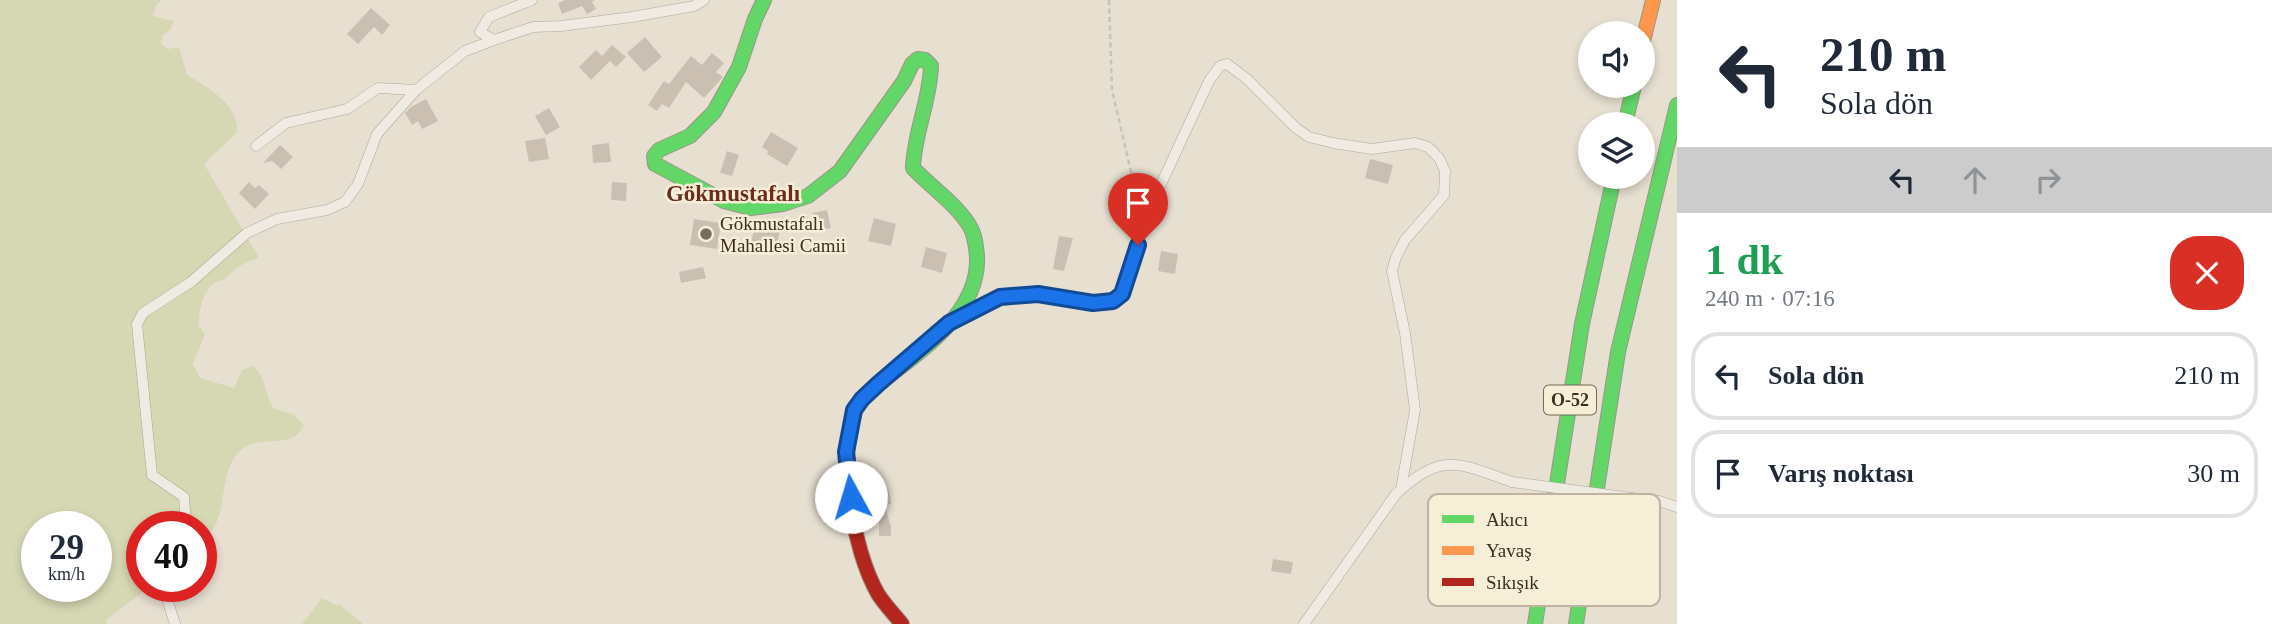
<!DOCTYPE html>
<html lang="tr">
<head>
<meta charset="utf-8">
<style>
  body { margin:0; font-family:Georgia,serif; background:#f2f2f3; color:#1f2937; height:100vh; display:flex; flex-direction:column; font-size:26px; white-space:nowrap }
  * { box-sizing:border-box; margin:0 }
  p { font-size:23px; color:#747a83 }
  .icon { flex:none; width:38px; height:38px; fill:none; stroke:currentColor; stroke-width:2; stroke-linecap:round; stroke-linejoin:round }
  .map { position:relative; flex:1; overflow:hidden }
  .panel { display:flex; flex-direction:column; background:#fff; width:595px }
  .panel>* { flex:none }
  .hud { background:#fff; color:#1f2937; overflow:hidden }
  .buttons { position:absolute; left:1578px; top:21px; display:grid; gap:14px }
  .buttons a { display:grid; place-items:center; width:77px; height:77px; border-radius:50%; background:#fff; box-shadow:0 4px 10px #0003; font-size:35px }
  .speed { position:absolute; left:21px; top:511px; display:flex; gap:14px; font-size:35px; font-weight:700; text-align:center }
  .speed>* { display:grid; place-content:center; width:91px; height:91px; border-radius:50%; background:#fff; box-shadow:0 4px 10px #0003; line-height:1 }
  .speed small { font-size:18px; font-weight:400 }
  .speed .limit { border:10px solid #d22; background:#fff; color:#111 }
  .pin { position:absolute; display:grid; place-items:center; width:60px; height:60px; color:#fff; margin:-72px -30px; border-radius:50% 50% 50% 0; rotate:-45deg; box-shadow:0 0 7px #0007 }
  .pin .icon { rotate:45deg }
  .me { position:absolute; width:77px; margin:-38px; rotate:354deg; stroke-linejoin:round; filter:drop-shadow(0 0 5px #0008) }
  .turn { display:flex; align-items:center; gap:24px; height:147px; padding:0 28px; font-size:32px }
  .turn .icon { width:91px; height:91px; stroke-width:2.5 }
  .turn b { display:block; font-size:49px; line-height:60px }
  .lanes { display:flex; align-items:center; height:66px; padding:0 28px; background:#0003; justify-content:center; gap:35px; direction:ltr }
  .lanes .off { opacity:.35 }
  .round { display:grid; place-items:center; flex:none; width:74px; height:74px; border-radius:28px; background:#f2f2f3 }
  .headline { display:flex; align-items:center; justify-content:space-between; height:119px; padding:0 28px }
  h1 { font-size:42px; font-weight:700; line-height:52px; color:#1e9e55 }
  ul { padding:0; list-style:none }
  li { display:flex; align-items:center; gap:21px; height:88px; margin:0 14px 10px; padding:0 14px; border:4px solid #e0e1e3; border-radius:28px }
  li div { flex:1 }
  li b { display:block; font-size:26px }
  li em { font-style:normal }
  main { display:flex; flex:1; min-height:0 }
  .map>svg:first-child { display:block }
</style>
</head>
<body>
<main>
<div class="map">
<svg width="1677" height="624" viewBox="0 0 1677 624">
  <rect width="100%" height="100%" fill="#e7e0d1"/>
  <path fill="#d6d7b3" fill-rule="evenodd" d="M0 0H162L156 5 153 16 174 21 170 30 163 35 161 43 168 49 179 47 187 75C207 86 240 106 237 132L204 164 259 258C245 262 237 266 227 277 222 281 217 281 212 285 202 293 199 313 199 326L205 334 193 364 200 378 234 388 242 370 254 366C268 382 263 392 274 409L293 414 304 425C292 453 258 431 238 453 215 480 232 520 201 541V527H142V586H151L107 619 106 624H0ZM37 527H96V586H37Z
    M322 598 335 605H340L363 624H302Z"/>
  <path fill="#cbbfb2" d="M565 0H595L592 2 596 9 587 14 582 6 562 14 558 3Z
    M371 8 390 25 382 35 374 27 358 44 347 34Z
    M645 37 662 57 644 72 627 53Z
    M612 45 626 57 616 67 610 61 591 80 579 67 596 50 602 56Z
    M712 53 724 63 716 72 723 77 704 98 686 82 669 108 662 104 657 111 648 105 664 81 669 84 691 56 702 65Z
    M426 99 438 121 422 129 418 121 412 125 405 113 411 107Z
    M549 108 560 127 546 135 535 116Z
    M771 132 798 148 787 166 767 154 768 151 762 147Z
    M545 138 549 159 529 162 525 141Z
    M609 143 611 162 593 163 592 145Z
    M280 145 293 157 281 169 272 161 263 163Z
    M727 151 739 155 732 176 720 173Z
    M1370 159 1393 165 1388 184 1365 178Z
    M249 182 255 188 259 185 269 194 255 209 239 193Z
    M612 182 627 183 626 201 611 200Z
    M827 210 831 228 816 231 812 213Z
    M874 218 896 224 891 246 868 241Z
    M694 219 721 223 717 249 690 245Z
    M756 224 780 231 775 251 750 245Z
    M1059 236 1073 238 1064 271 1053 269Z
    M926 247 947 253 942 273 921 267Z
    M1161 251 1178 254 1175 274 1158 271Z
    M703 267 706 278 681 283 679 272Z
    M878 472 885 490 888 489 891 504 885 505 890 524H891V536H879V514L874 515 869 493 876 492 869 476Z
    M1273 559 1293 562 1291 574 1271 571Z"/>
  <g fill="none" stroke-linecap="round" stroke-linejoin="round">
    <defs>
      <path id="street" d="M532 0 489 17 480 32 494 40 533 27 561 26 632 17 694 6 704 0
        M256 146 286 123 347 109 378 88 416 90
        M956 319 1000 297 1038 294 1093 303 1113 301 1122 294 1132 267 1143 223 1209 81 1220 66 1227 64 1247 79 1296 128 1309 137 1333 143 1372 149 1415 143 1428 147 1439 158 1445 171 1444 195 1405 240 1396 257 1392 271 1405 333 1415 410 1401 489
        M1632 498 1659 501 1677 507
        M186 527 184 497 152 475 137 324 143 313 191 282 247 233 277 219 327 210 345 202 358 184 377 134 416 90 465 51 494 40
        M163 586 175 624
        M1304 624 1396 494C1443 451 1458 463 1512 482"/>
      <path id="fast" d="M764 0 755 19 739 67 714 112 690 136 659 150 654 156 655 164 724 201 751 208 783 204 808 196 840 171 904 81 912 64 918 59 925 60 931 66C930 101 914 133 913 168 931 187 955 203 969 225 975 234 976 246 977 256 980 315 916 354 876 386
        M1625 124 1634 86
        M1535 624 1582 324 1614 177
        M1576 624 1618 352 1677 105"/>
      <path id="slow" d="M1643 41 1653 0"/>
      <path id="jam" d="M876 386C871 391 864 395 860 401 833 446 853 551 878 594 885 605 894 614 902 624"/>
    </defs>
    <use href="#street" stroke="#ada599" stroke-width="11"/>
    <use href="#fast" stroke="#9c958a" stroke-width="16"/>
    <use href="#slow" stroke="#9c958a" stroke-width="16"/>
    <use href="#jam" stroke="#9c958a" stroke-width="16"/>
    <path stroke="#c8c2b9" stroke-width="2.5" stroke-dasharray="5 3.5" stroke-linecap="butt" d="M1109 0 1112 90 1139 206"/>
    <use href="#street" stroke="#efebe3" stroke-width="10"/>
    <use href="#fast" stroke="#63d668" stroke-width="14"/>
    <use href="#slow" stroke="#ff974d" stroke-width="14"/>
    <use href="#jam" stroke="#b3261e" stroke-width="14"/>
    <defs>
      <path id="street-bridge" d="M1512 482 1632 498"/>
    </defs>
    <use href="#street-bridge" stroke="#ada599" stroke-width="11" stroke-linecap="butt"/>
    <use href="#street-bridge" stroke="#efebe3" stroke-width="10"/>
  </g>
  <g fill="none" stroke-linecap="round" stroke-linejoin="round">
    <defs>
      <path id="route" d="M851 497 846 452 854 410 862 399 878 384 949 323 1000 297 1038 294 1093 303 1113 301 1122 294 1138 245"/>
    </defs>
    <use href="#route" stroke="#114b97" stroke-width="18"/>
    <use href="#route" stroke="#1a73e8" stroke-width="12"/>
  </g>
  <circle fill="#786c5e" stroke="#f7eed8" stroke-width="2.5" cx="706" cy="234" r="7"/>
  <g text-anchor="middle" stroke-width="5" stroke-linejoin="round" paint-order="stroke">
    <rect fill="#f7eed8" stroke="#756857" stroke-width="2" x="1544" y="385.5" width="52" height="29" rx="5"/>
    <g font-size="18" font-weight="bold" fill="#3d2e20">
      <text x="1570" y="406">O-52</text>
    </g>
    <g font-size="19" fill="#3d2e20" stroke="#f7eed8" text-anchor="start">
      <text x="720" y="230">Gökmustafalı<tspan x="720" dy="22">Mahallesi Camii</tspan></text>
    </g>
    <g font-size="23" font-weight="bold" fill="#6b2e1e" stroke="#f7eed8">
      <text x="733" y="201">Gökmustafalı</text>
    </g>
  </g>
  <rect x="1428" y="494" width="232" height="112" rx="10" fill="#f7eed8" stroke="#bfb4a1" stroke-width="2"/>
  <rect x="1442" y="515" width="32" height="8" fill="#63d668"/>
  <rect x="1442" y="546" width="32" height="9" fill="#ff974d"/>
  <rect x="1442" y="578" width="32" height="8" fill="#b3261e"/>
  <g font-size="19" fill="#3d2e20">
    <text x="1486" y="526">Akıcı</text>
    <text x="1486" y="557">Yavaş</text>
    <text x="1486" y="589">Sıkışık</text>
  </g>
</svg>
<div class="buttons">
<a><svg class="icon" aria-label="sound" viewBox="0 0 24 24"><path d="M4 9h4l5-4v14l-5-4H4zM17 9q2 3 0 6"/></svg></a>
<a><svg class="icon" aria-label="layers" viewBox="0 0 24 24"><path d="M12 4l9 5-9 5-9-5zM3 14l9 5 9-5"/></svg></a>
</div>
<div class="speed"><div>29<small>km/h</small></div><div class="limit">40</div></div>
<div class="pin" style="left:1138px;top:245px;background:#d93025"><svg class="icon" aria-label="arrive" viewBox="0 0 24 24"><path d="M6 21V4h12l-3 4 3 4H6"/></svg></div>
<svg class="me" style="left:851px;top:497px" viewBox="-20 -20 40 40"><circle r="19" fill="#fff"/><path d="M0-13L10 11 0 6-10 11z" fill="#1a73e8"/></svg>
</div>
<section class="panel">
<div class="hud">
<div class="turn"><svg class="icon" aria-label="left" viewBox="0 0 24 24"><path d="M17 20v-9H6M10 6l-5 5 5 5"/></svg><div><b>210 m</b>Sola dön</div></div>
<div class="lanes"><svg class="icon" aria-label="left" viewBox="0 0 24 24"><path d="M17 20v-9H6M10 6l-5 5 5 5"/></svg><svg class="icon off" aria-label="ahead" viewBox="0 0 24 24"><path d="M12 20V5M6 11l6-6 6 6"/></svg><svg class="icon off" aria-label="right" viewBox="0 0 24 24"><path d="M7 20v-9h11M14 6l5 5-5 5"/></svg></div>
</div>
<div class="headline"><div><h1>1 dk</h1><p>240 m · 07:16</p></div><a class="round" style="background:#d93025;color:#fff"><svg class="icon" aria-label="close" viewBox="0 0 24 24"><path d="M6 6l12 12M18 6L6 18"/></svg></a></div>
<ul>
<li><svg class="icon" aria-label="left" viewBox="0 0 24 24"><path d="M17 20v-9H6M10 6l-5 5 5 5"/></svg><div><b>Sola dön</b></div><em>210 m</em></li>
<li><svg class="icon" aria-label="arrive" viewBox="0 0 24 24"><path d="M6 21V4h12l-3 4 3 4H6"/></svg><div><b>Varış noktası</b></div><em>30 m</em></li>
</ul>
</section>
</main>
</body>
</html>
